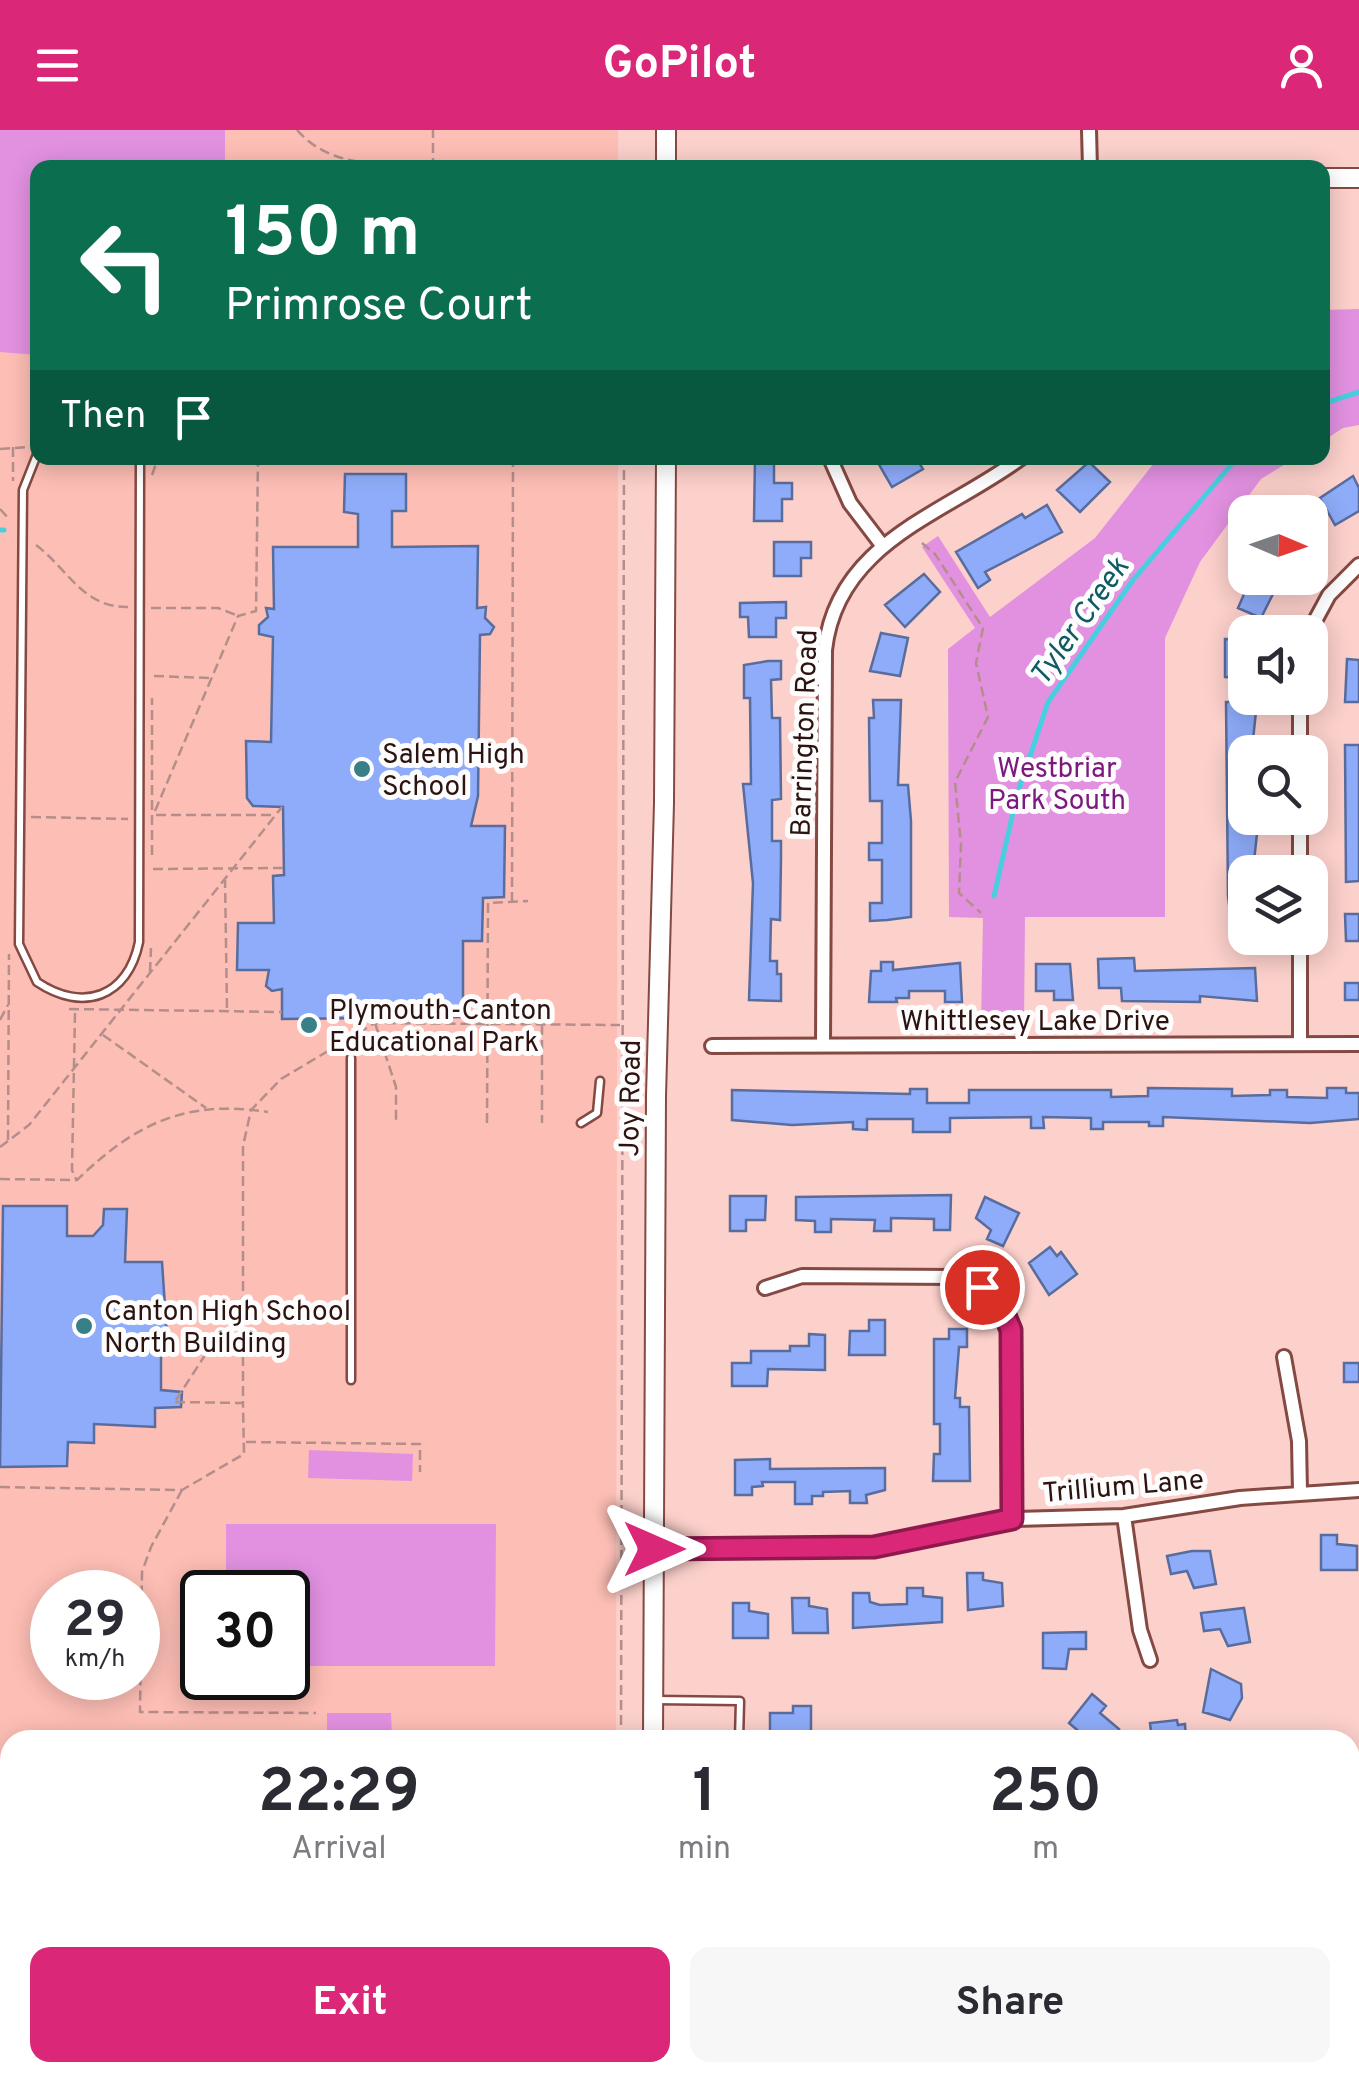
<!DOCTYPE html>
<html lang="en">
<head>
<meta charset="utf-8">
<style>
  body { margin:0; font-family:Overpass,sans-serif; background:#f7f7f7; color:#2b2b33; height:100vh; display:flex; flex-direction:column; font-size:38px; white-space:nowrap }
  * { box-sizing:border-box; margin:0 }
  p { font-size:32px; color:#7c7c81 }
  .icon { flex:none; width:55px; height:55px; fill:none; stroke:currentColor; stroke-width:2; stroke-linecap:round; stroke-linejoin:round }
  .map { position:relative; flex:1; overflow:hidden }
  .drawer { position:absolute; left:0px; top:1600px; width:1360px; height:352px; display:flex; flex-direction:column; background:#fff; border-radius:30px 30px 0 0; box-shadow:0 5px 25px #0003 }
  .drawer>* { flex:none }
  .hud { position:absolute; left:30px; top:30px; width:1300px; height:305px; border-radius:20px; box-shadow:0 5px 25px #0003; background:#0b6e4f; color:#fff; overflow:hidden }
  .needle { width:65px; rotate:92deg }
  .controls { position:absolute; left:1228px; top:365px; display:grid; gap:20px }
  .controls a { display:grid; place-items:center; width:100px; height:100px; border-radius:20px; background:#fff; box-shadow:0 5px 25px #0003; font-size:50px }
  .speed { position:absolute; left:30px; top:1440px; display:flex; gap:20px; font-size:50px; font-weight:700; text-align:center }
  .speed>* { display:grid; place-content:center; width:130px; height:130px; border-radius:50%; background:#fff; box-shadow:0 5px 25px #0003; line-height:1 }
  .speed small { font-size:25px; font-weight:400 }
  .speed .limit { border:5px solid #111; border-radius:15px; background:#fff; color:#111 }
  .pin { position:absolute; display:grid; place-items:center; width:85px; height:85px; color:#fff; margin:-42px; border:5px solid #fff; border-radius:50%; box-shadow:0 2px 10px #0007 }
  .me { position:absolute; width:110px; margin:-55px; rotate:90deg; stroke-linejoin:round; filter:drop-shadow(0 0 8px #0008) }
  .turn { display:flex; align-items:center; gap:35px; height:210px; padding:0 30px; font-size:45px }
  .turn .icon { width:130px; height:130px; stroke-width:2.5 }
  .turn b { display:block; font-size:70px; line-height:85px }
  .then { display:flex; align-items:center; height:95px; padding:0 30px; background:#0003; gap:20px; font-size:38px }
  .eta { display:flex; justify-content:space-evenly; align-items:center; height:170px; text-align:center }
  .eta b { font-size:60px; font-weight:700; line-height:70px }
  .cta { display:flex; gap:20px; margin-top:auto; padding:20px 30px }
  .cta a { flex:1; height:115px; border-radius:20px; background:#db2777; color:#fff; font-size:40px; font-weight:700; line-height:115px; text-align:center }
  .cta a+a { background:#f7f7f7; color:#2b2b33 }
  header { display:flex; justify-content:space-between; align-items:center; height:130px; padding:0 30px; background:#db2777; color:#fff; font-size:45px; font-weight:700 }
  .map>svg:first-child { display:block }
</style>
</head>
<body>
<header><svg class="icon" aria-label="menu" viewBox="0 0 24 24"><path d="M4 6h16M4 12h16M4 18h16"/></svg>GoPilot<svg class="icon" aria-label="person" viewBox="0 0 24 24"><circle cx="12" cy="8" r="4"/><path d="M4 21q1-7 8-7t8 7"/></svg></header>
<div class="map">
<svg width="1359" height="1952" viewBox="0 0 1359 1952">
  <rect width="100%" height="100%" fill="#fcd0cb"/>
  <path fill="#fdbeb5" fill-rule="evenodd" d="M0 0H618V37L38 38V328H618L616 1610H10V1777H0ZM52 1462H138V1548H52ZM202 1462H288V1548H202Z
    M0 1941 186 1946V1952H0Z"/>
  <path fill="#e291e1" d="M0 0H225V37L38 38 37 225 0 222Z
    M1359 179V295L1343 298 1323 311V180Z
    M1158 328H1295L1261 349 1200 432 1165 508V787H1025L1024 893H981L983 788 949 787 948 519 975 498 922 417 938 406 990 487 1095 408Z
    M309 1320 413 1324 412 1351 308 1348Z
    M226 1394H496L495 1536H288V1462H226Z
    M327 1583H391L392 1610H327Z"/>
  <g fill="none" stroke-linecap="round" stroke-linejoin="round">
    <path stroke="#48cedf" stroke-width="5" d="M1322 274 1359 262
      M0 400H4
      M994 766 1017 665 1048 572 1133 450 1237 328"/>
  </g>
  <path fill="#8eacf9" stroke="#586c9e" stroke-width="2.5" d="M755 328H774V353H792V369H782V391H754Z
    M884 328H916L923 339 892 357 877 331Z
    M1089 332 1110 352 1080 382 1057 360Z
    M345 344H406V381H392V417L478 416 477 478 486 477 485 488 494 497 490 504 480 505 478 666 471 696H505L504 767 483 768 482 811H463V887L282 889V859L272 861 266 856 269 840H237L238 793H274L273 746 284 745 283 677 253 676 247 668 246 611 271 612 273 507 259 504V495L268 487 266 478 274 479 273 417H358V384L344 382Z
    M1353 346 1359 358V381L1335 395 1320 368Z
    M1047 375 1062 402 985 442 990 450 978 458 956 422 1022 384 1025 388Z
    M774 412H811V428H801V446H774Z
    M924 444 940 462 905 497 885 475Z
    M1251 448H1281L1261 488 1238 478Z
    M786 472V488H776V507H749L748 487H740V473Z
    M881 503 908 508 900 546 870 541Z
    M1225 509 1245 510V548L1225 547Z
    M1347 529 1359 530V572H1345Z
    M768 531H781V549L771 550 772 588H780L781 669 772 670V711H781V728L780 790 771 789 770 831H777V844H781V871L749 870 753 753 743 654H751L750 568H744V535Z
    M873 570H901L898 655H908L911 691V787L887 790 870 791V773H882V730H869V713H882V671H870L869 588H874Z
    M1226 572H1257L1253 610H1245V689H1257V704L1254 731H1245V791H1231L1228 766Z
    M1345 615H1359V751L1346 752Z
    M1345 784H1359V811H1346Z
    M1134 828 1135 841 1255 838 1257 871 1200 866V872L1122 871 1121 858H1099L1098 829Z
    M881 832H893V840L960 833 962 872H945V861H909V868H896L897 872H869L871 841H881Z
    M1036 834H1070L1073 870H1054V861H1036Z
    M1345 853H1359V870H1345Z
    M1148 958 1232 959V966L1270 965V960H1287V967L1327 968V958H1346V963H1359V989L1310 993 1163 987V996H1149V992H1103V999H1091V988L1043 987 1044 998H1031V987L950 988V1002H913V989H867V1000L853 999V992L792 995 732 990V960L910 964V959H927V973H969V960H1111V967L1148 966Z
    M951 1065 950 1100H934V1089L891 1088V1101H874L875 1090 831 1089V1102H815V1091L796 1090V1067Z
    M730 1066H766L765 1090H746V1101H730Z
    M985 1067 1019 1083 1003 1116 987 1109 991 1100 976 1088Z
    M3 1076H67V1106H93L103 1095 104 1079H127L125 1132H162L168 1221H161V1260L182 1262 181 1277 155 1278V1297L94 1294V1313L68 1312 67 1336 0 1337Z
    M1050 1117 1057 1126 1061 1122 1077 1144 1049 1165 1029 1133Z
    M869 1190H885V1225H849L850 1201H869Z
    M949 1199H967V1217H959L955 1268H960V1277H969L970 1351H933L934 1324H940V1294H934V1209H949Z
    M809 1204 825 1205V1240L768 1239 767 1256H732V1233H751V1221H790V1216H809Z
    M1344 1233H1359V1252H1344Z
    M770 1329V1339L885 1338V1360L866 1365 867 1373H850V1361L823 1362V1366H812V1374H795V1352H762L763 1356 752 1357V1365H735V1330Z
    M1321 1405H1337V1414L1357 1416V1440H1321Z
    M1192 1421H1210L1216 1454 1194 1458 1187 1441 1171 1444 1167 1426Z
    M967 1443H983V1450L1002 1453 1003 1476 968 1480Z
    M907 1458H923V1466L942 1468V1492L853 1498V1463H869L870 1472 880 1475 907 1474Z
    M792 1468H809V1476L827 1479 828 1503H793Z
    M733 1473H749V1481L768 1484V1508H733Z
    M1244 1478 1250 1512 1228 1516 1220 1499 1204 1501 1201 1483Z
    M1086 1502V1519H1069L1066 1539 1043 1538V1503Z
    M1211 1539 1241 1554 1242 1568 1230 1590 1203 1582Z
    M1092 1564 1106 1576 1100 1583 1119 1599 1109 1610H1089L1069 1593Z
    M793 1576H811V1610H770V1583H793Z
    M1177 1590 1178 1595 1185 1594 1186 1610H1152L1150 1593Z"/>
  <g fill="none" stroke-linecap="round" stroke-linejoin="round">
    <defs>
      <path id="service" d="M38 322 23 360 19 814 37 852C83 883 128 867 139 812L140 328
        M351 928V1250
        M581 993 597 983 600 951
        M655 1570 740 1571 739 1610
        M337 1942V1952
        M940 1942 941 1952
        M1135 1942V1952
        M1258 1942V1952
        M854 1952 855 1942"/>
      <path id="minor" d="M1089 0 1090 38
        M830 328 850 373 882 415
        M1309 502 1329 465 1359 435
        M1300 622V568
        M1300 742V688
        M1300 914V808
        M823 915 825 520C837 412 945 384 1021 328
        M712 916 1359 914
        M765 1158 802 1146 955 1147 993 1166 1008 1190 1012 1211V1389
        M1284 1227 1299 1311 1300 1362
        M1124 1386 1140 1500 1150 1530
        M654 1419 873 1417 1012 1389 1124 1386 1240 1368 1359 1360
        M0 1926H10"/>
      <path id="tertiary" d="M666 0V38
        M1322 48H1359
        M653 1610 656 966 664 673 666 328
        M654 1942V1952"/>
    </defs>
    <use href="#service" stroke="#844942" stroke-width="11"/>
    <use href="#minor" stroke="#844942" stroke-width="18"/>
    <use href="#tertiary" stroke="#844942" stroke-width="22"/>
    <path stroke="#b48e8a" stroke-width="2.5" stroke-dasharray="10 5" stroke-linecap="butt" d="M297 0C332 40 385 34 433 33
      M433 38V0
      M13 317V351
      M0 319 27 317
      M152 345 158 328
      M0 379 9 389
      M922 413 935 424 983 498 976 533 988 587 955 652 961 715 959 763 981 783
      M36 415C68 439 83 478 128 477
      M151 478H218L236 485
      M154 546 211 548
      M155 681 238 486 256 481 258 328
      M156 685H273
      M31 687 128 689
      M152 725V568
      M153 739 283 738
      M225 748 227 880
      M512 772 513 328
      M150 842 151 818
      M69 879 282 882
      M75 883 72 1040 76 1049
      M0 890 8 875
      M375 893 396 957V992
      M542 895V993
      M103 905 206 978
      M487 993 488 773 528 771
      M8 1010 9 824
      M0 1017 29 995 282 677
      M0 1049 77 1050C135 994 185 969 268 982
      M176 1270 242 1168
      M175 1272 243 1273V1016L251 980 281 949 375 893 620 895
      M246 1312 420 1314V1342
      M0 1357 182 1360 244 1324 243 1274
      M182 1360 151 1417 142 1442 140 1582 316 1583
      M621 1610 624 328
      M620 1952V1942"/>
    <use href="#service" stroke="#fff" stroke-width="6"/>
    <use href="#minor" stroke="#fff" stroke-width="12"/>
    <use href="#tertiary" stroke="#fff" stroke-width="18"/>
  </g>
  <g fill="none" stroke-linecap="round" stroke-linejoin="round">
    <defs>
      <path id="route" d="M654 1419 874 1417 1012 1389 1011 1200 1000 1174 982 1157"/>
    </defs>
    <use href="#route" stroke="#8e194d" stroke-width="25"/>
    <use href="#route" stroke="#db2777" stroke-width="18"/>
  </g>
  <g fill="#387f88" stroke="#fdfdfd" stroke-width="4">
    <circle cx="362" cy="639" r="10"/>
    <circle cx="309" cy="895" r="10"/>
    <circle cx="84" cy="1196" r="10"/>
  </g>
  <g text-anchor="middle" stroke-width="10" stroke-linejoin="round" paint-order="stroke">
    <g font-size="28" fill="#2c1310" stroke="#fdfdfd">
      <text transform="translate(803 603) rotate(-88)" y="10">Barrington Road</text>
      <text x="1035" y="900">Whittlesey Lake Drive</text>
      <text transform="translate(629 968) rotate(-89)" y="10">Joy Road</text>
      <text transform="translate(1123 1355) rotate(-5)" y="10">Trillium Lane</text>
    </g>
    <g font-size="28" fill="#2c1310" stroke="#fdfdfd" text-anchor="start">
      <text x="382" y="633">Salem High<tspan x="382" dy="32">School</tspan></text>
      <text x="329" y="889">Plymouth-Canton<tspan x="329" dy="32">Educational Park</tspan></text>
      <text x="104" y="1190">Canton High School<tspan x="104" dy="32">North Building</tspan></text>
    </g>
    <g font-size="28" fill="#7c187e" stroke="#fdfdfd">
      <text x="1057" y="647">Westbriar<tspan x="1057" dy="32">Park South</tspan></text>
    </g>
    <g font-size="30" font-style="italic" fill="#0f5b64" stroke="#fdfdfd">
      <text transform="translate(1079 491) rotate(-55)" y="10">Tyler Creek</text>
    </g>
  </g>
</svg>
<div class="controls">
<a><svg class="needle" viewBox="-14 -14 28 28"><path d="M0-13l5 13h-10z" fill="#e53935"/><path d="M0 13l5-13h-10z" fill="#7c7c81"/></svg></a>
<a><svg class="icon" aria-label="sound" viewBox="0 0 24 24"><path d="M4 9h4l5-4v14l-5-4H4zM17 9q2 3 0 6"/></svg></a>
<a><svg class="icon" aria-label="search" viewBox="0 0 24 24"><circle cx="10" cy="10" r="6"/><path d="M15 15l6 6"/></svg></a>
<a><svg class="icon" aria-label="layers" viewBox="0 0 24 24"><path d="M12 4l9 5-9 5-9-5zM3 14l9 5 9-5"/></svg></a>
</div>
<div class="speed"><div>29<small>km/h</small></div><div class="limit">30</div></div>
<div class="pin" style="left:982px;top:1157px;background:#d93025"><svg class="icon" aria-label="arrive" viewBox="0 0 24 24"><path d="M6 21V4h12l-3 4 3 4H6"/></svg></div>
<svg class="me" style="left:654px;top:1419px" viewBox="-20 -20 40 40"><path d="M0-17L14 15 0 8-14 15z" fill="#db2777" stroke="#fff" stroke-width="4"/></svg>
<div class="hud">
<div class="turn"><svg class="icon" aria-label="left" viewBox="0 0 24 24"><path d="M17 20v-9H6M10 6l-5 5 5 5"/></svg><div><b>150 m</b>Primrose Court</div></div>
<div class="then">Then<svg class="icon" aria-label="arrive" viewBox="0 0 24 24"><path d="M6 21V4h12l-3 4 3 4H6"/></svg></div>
</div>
<section class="drawer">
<div class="eta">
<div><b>22:29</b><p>Arrival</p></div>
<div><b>1</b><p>min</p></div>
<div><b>250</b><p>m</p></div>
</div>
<div class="cta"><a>Exit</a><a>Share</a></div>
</section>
</div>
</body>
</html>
